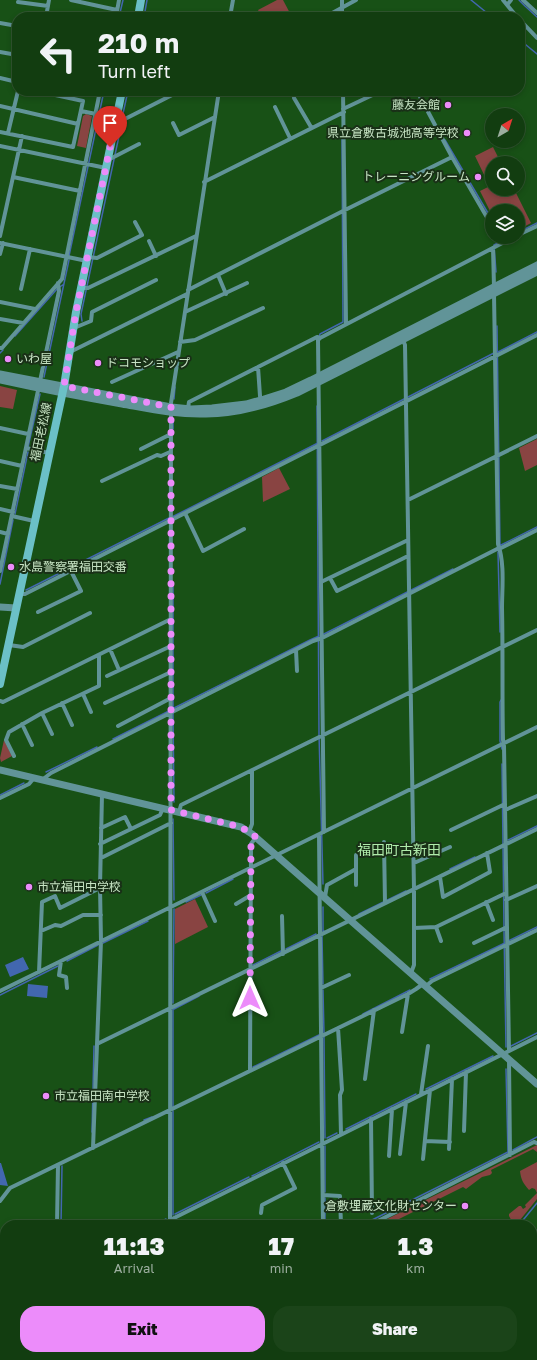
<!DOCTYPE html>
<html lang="en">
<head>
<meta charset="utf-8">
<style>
  body { margin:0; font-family:"Golos Text","Noto Sans JP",sans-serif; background:#1b4419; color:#f1f3f6; height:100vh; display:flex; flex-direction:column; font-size:15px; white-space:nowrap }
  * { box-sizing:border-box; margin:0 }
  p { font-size:13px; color:#9cae9f }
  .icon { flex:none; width:22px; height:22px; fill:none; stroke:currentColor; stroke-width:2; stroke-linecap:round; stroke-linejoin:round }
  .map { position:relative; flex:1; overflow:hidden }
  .details { position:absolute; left:0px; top:1220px; width:537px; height:140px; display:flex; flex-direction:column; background:#123d10; border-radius:16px 16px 0 0; box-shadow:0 2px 6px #0003,0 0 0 1px #315630 }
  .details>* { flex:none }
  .hud { position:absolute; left:12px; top:12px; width:513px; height:84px; border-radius:16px; box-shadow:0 2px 6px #0003,0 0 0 1px #315630; background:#123d10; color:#f1f3f6; overflow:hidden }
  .needle { width:26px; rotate:39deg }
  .controls { position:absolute; left:485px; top:108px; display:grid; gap:8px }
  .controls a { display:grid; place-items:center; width:40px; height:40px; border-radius:50%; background:#123d10; box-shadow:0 2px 6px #0003,0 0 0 1px #315630; font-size:20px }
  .pin { position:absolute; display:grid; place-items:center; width:34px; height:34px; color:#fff; margin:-41px -17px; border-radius:50% 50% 50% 0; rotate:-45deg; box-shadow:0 0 4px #0007 }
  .pin .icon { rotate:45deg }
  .me { position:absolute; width:44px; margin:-22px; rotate:0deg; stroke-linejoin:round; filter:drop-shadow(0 0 3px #0008) }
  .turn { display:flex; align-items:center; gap:14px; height:84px; padding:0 20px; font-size:18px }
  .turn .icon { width:52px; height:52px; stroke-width:2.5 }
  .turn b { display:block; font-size:28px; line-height:34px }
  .eta { display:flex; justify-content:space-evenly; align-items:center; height:68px; text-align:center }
  .eta b { font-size:24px; font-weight:800; line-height:28px }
  .button { display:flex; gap:8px; margin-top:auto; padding:8px 20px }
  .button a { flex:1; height:46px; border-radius:16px; background:#ec8cfa; color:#111; font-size:16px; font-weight:800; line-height:46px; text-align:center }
  .button a+a { background:#1b4419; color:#f1f3f6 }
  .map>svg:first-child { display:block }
</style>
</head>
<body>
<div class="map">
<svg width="537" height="1360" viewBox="0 0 537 1360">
  <rect width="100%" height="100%" fill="#185116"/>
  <path fill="#894442" d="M277 0H283L292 17H262L258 10Z
    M86 114 92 116 86 148 77 146 83 116Z
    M493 147 501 163H492V184L489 185 475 156Z
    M492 185V189H514L531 223 518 230V211H492V215L480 191Z
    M0 386 17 390 13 409 0 407Z
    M537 439V465L525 471 519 448Z
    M279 468 290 489 263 502 262 477Z
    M4 740 12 756 1 762 0 758Z
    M195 899 208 927 175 944V909Z
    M537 1145V1152L533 1149 491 1170 492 1173 490 1175 482 1177 466 1189 463 1187 387 1225H375Z
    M537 1162V1199L516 1225H514L509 1216V1214L519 1206H521L523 1209 526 1207 525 1205 537 1193 535 1189 532 1188 529 1190C523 1183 521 1180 520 1171Z
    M113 1355H400L403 1360H103Z"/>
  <path fill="#4267af" d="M23 957 29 969 10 977 5 965Z
    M28 984 48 986 47 998 27 996Z
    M0 1163H1L8 1186 0 1185Z"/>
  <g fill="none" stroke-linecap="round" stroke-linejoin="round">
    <path stroke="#4267af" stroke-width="1.5" d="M471 0 492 17
      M519 0 525 6 537 17
      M119 17 123 0
      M144 17 147 0
      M520 40 537 54
      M122 118 128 91
      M445 140 492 220
      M519 232 537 223
      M69 256 104 91
      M496 272 494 245 510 237
      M82 321 81 314 122 122
      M497 326 500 546
      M15 336 57 289 64 284
      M319 337 320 334 343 322 342 139
      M498 352 537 332
      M0 353 3 350
      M44 377 69 260
      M174 399 175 387
      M317 406 319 734 323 884
      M173 429V421
      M322 441 494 353
      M28 447 40 394
      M15 514 28 452
      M172 517 318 443
      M501 545 537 527
      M498 552 500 632
      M0 584 13 520
      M173 587V709
      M26 590 169 518
      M322 635 453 569
      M501 700 500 702V741L502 749
      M172 709 310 640 319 636
      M173 713 174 802
      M113 739 169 711
      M502 764 504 927
      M46 772 97 747
      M0 795 24 783
      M173 819 174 900
      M508 840 537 826
      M450 869 475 857
      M206 893 233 879
      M186 902 201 895
      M323 907V932L324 931
      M359 914 406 891
      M504 930 506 1047
      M322 936 323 984
      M508 941 537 927
      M103 943 148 921
      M286 949 316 934
      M67 961 98 945
      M253 965 281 951
      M430 979 505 943
      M323 990 324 1033
      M0 995 58 966
      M173 1003 174 909
      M174 1009 199 996
      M363 1014 410 990
      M324 1037 325 1138
      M511 1046 537 1033
      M253 1067 319 1035
      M506 1069 508 1153
      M426 1089 493 1056
      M173 1107V1009
      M173 1111V1215
      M144 1120 152 1117
      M346 1129 416 1094
      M92 1132 94 1046
      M327 1138 337 1133
      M513 1150 537 1137
      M252 1176 319 1142
      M325 1192V1146
      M325 1198V1225
      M175 1214 249 1177
      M173 1224V1225
      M61 1225 62 1166
      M154 1225 166 1219
      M362 1225 508 1152
      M519 1225 537 1203
      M532 1237 537 1239
      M401 1355 405 1360
      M100 1360 110 1355
      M453 1360 463 1355"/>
    <path stroke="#619498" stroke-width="4" d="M71 0 117 10
      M342 0V17
      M503 0 517 17
      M523 0 537 13
      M18 2 48 6
      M507 5 511 0
      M46 17 49 0
      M116 17 119 0
      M230 17 233 0
      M325 17 356 0
      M520 20 537 38
      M0 23 17 26
      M0 52 17 55
      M0 78 17 82
      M343 91 346 323
      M417 91 452 157 492 226
      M274 93 277 91
      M294 98 311 127
      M0 106 78 124
      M275 107 290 138
      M343 109 381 91
      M81 111 116 118
      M116 120 121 121 180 91
      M173 123 179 135 215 117
      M0 132 73 147 83 101 37 91
      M8 133 18 91
      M0 146 106 168
      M108 160 139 144
      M13 177 80 191
      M204 182 344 112
      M518 235 537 226
      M0 236 22 136
      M499 237 502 243
      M149 241 156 256
      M0 243 87 261
      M493 248 494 287
      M0 254 3 243
      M88 257 97 258 142 235 135 222
      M218 275 226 294
      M81 288H88L196 236
      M21 289 30 249
      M188 290 343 211 452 157
      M494 294 498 544C505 564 502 588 502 608 503 653 502 696 503 740L504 746 509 1051
      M0 302 35 309
      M185 312 247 283
      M0 319 23 323
      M74 328 91 321 92 312 156 280
      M320 338 318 340 324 832
      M403 340 405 345 414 889V965L411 973
      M180 342 195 340 263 308
      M0 348H2L62 279 100 91
      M70 352 187 294
      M258 367 260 396 262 400
      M112 382 178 352
      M188 408 189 402 317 337 320 338 514 237
      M0 428 28 434
      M26 448 49 453
      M141 449 171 434
      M0 461 22 466
      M102 481 157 455 161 456 170 452
      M0 486 17 489
      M408 500 537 436
      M0 509 13 512
      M185 513 203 551 244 529
      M12 516 34 521
      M0 532 8 534
      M499 549 537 530
      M0 571 59 291 58 283
      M330 578 337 591 408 556
      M321 582 408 540
      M19 594H25L537 335
      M38 612 81 591 71 571
      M9 645 23 647 90 613
      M110 649 119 670
      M296 650 297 671
      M107 676 171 646
      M83 694 91 712
      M0 701 3 702 171 619
      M62 703 72 725
      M105 703 171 672
      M42 713 52 734
      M22 724 32 745
      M118 726 171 698
      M14 756 6 740 9 732 42 713 99 686V655
      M42 780 51 773 313 641 322 638 499 548
      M0 798 29 784 34 778
      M505 810 537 796
      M179 812 181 805 537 630
      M101 828 125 817 131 829
      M451 830 505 804
      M249 832 252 824V770
      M319 835 323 1225
      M384 842 385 903
      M100 844 160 815 163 808
      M356 855V885
      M101 858 171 823
      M414 863 450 847
      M440 877 443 897 490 872 487 853
      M202 892 215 921
      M325 897 327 885 356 869
      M506 900 537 886
      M486 902 493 920
      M236 904 251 895
      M282 916 283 954
      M436 927 441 941
      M414 928 436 927 506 893
      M41 931 55 925 61 926 83 915H101
      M474 943 507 927
      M61 961 59 975 66 977 67 988
      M39 972 42 902 55 896 60 908 100 888
      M426 986 432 981 537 930
      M321 988 349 975
      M0 991 537 727
      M338 1028 342 1090 340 1095 341 1134
      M402 1032 408 994
      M97 1044 537 829
      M509 1060 510 1155
      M250 1071 251 844 256 837
      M365 1079 374 1010
      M421 1094 428 1046
      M371 1119 372 1213
      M464 1131 466 1072
      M425 1141 450 1142
      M93 1148 101 941 100 887 102 794
      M449 1149 452 1079
      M400 1154 406 1102
      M389 1156 392 1109
      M423 1159 430 1090
      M323 1195 340 1196 341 1225
      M0 1201 10 1188 408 994 416 989 423 984
      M261 1213 262 1205 295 1188 283 1163
      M46 1225 57 1220
      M57 1225 58 1165
      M160 1225 537 1037
      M170 1225 171 403 219 91
      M370 1225 534 1142 537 1143
      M532 1230 537 1232
      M0 1246 5 1244
      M0 1258 3 1304
      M532 1320 537 1317
      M406 1355 409 1360
      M55 1360V1355
      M59 1360 69 1355
      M94 1360 104 1355
      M448 1360 458 1355
      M531 1360 537 1357"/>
    <path stroke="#619498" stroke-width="7" d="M0 374 171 407 191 409 212 408 246 404 264 399 286 392 311 380 537 265
      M0 380C41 389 81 397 122 404 150 409 177 415 206 414 238 414 268 405 297 393L537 272
      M0 607 16 608
      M0 770 241 827 252 834 537 1084"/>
    <path stroke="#6bc0c7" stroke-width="8" d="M138 17 141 0
      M0 684 64 386 76 312 122 91"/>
  </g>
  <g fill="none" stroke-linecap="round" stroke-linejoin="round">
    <path stroke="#ec8cfa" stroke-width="7" stroke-dasharray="0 12.6" d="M110 147 76 312 64 386 171 407V810L241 827 256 837 251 844 250 998"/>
  </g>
  <g fill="#ec8cfa" stroke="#193017" stroke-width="1.5">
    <circle cx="448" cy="105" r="4"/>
    <circle cx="467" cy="133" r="4"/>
    <circle cx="478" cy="177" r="4"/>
    <circle cx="8" cy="359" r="4"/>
    <circle cx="98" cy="363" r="4"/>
    <circle cx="11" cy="567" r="4"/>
    <circle cx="29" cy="887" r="4"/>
    <circle cx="46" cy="1096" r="4"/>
    <circle cx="465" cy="1206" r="4"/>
  </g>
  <g text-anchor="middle" stroke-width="4" stroke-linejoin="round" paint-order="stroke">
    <g font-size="12" fill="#c6e3c3" stroke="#193017" text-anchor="start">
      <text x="440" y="109" text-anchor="end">藤友会館</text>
      <text x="459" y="137" text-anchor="end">県立倉敷古城池高等学校</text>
      <text x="470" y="181" text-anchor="end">トレーニングルーム</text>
      <text x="16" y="363">いわ屋</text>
      <text x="106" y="367">ドコモショップ</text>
      <text x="19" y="571">水島警察署福田交番</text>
      <text x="37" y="891">市立福田中学校</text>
      <text x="54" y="1100">市立福田南中学校</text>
      <text x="457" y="1210" text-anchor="end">倉敷埋蔵文化財センター</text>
    </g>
    <g font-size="12" fill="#c6e3c3" stroke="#193017">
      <text transform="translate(41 432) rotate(-78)" y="4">福田老松線</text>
    </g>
    <g font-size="14" fill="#afebaa" stroke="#193017">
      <text x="399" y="855">福田町古新田</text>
    </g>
  </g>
</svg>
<div class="controls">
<a><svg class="needle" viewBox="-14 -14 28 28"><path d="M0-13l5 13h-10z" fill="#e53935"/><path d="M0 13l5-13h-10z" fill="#9cae9f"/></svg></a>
<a><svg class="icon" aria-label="search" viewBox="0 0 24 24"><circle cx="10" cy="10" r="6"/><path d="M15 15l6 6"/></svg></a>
<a><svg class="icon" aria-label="layers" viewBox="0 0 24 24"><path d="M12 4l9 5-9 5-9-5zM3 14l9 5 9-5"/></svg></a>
</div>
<div class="pin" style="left:110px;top:147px;background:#d93025"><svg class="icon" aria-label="arrive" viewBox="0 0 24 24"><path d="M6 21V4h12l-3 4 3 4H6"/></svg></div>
<svg class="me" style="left:250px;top:998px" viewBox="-20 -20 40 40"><path d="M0-17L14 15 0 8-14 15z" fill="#ec8cfa" stroke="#fff" stroke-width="4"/></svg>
<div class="hud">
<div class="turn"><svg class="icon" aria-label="left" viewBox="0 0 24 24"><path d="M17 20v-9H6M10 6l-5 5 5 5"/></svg><div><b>210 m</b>Turn left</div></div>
</div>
<section class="details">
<div class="eta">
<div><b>11:13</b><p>Arrival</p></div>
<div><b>17</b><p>min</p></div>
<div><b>1.3</b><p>km</p></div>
</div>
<div class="button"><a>Exit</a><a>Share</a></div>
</section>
</div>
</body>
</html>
